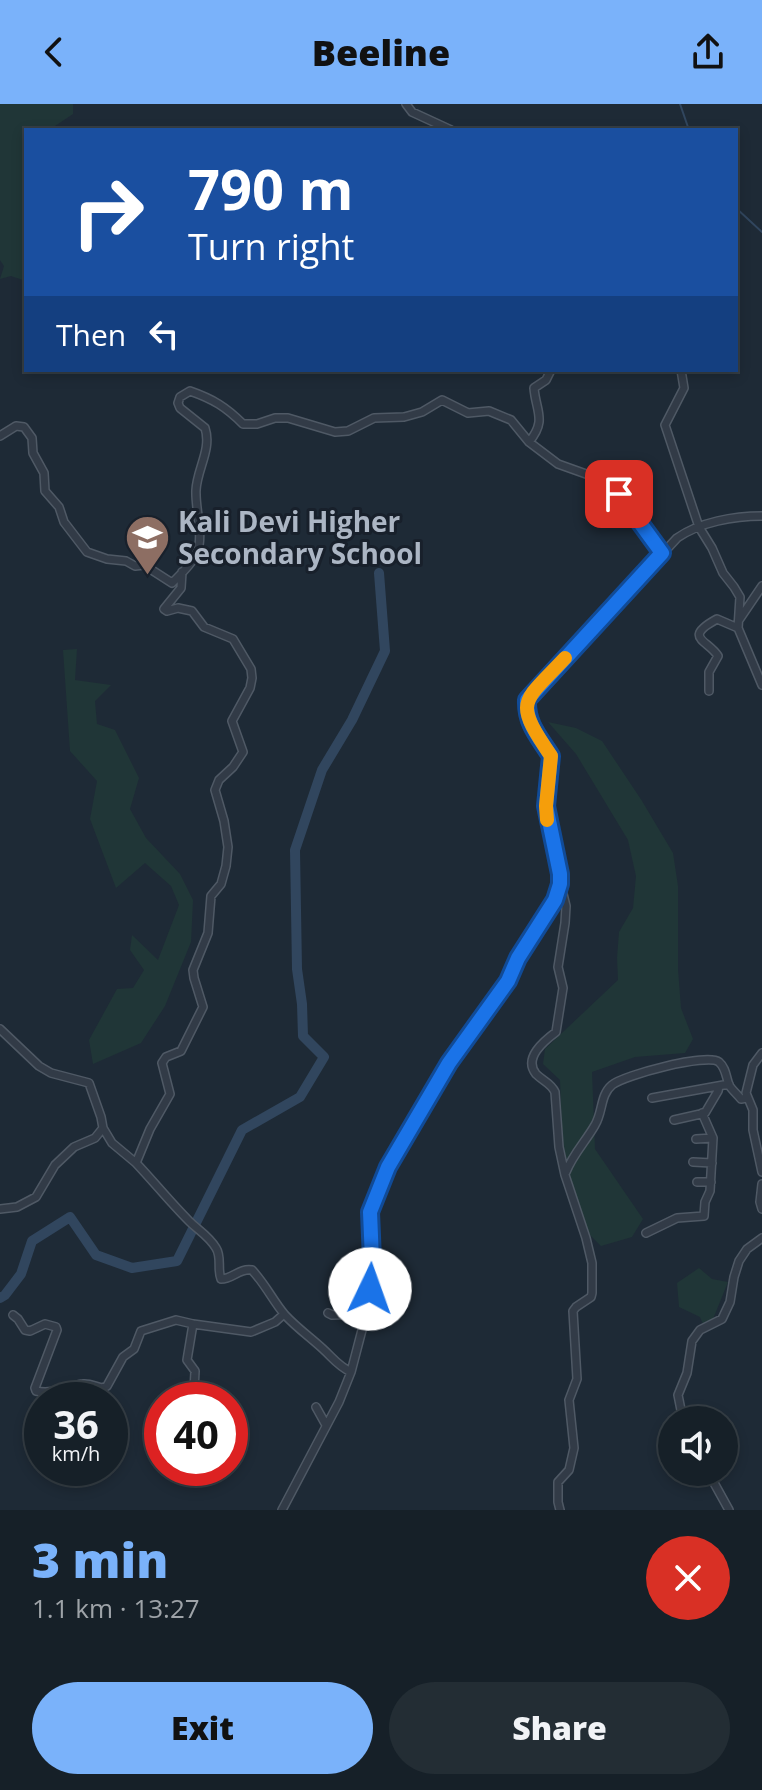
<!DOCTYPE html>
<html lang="en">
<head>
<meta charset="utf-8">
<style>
  body { margin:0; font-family:"Open Sans",sans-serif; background:#232d34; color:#f1f3f6; height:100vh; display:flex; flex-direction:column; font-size:30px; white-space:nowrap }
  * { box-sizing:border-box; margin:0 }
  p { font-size:26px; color:#9ea3a8 }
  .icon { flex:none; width:44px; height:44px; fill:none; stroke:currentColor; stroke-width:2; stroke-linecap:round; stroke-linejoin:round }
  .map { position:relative; height:1406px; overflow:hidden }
  .sheet { display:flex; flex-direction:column; background:#162028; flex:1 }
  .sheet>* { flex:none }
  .hud { position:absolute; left:24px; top:24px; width:714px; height:244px; border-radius:0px; box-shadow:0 4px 12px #0003,0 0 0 2px #353e45; background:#1a4fa0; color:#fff; overflow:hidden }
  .tools { position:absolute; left:658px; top:1302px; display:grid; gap:16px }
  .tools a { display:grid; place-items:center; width:80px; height:80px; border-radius:50%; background:#162028; box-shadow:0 4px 12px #0003,0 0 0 2px #353e45; font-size:40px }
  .speed { position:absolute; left:24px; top:1278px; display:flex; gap:16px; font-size:40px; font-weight:700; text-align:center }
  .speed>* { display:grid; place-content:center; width:104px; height:104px; border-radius:50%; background:#162028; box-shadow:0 4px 12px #0003,0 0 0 2px #353e45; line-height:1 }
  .speed small { font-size:20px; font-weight:400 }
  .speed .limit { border:12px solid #d22; background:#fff; color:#111 }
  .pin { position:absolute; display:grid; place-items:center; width:68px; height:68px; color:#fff; margin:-34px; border-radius:16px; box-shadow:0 4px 12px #0006 }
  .me { position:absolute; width:88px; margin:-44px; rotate:3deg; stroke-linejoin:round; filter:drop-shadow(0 0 6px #0008) }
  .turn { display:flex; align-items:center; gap:28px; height:168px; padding:0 32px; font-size:36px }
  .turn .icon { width:104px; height:104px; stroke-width:2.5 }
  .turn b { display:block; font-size:56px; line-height:68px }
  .then { display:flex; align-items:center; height:76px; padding:0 32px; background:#0003; gap:16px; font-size:30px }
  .round { display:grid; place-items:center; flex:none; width:84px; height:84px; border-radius:42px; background:#232d34 }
  .overview { display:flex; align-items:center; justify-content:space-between; height:136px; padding:0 32px }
  h1 { font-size:48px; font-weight:800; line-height:60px; color:#7ab2fa }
  .cta { display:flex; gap:16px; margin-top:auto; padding:16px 32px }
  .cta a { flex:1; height:92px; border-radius:48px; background:#7ab2fa; color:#111; font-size:32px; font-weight:800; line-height:92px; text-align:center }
  .cta a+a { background:#232d34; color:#f1f3f6 }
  header { display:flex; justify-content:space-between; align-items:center; height:104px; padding:0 32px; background:#7ab2fa; color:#111; font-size:36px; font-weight:800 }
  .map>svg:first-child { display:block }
</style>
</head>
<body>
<header><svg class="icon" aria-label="back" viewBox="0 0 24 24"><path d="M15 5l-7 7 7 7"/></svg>Beeline<svg class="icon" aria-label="share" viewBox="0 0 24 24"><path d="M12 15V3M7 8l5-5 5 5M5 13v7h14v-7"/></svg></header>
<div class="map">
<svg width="762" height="1406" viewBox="0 0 762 1406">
  <rect width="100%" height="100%" fill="#1e2a36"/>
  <path fill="#203637" d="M0 0H73V10L55 22V26H26V177L11 172 0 175 4 162 0 156Z
    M77 545 75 576 111 581 95 597 97 620 115 626 139 674 130 705 146 734 180 770 193 796 191 838 165 902 141 939 93 960 89 936 117 885 133 884 144 866 130 846 132 831 158 856 179 801 171 782 145 759 116 784 90 715 97 677 70 647 63 546Z
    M548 618 576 624 602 637 642 697 673 749 678 782V865L681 904 693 935 685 949 635 953 592 968 595 1045 643 1115 632 1133 601 1142 586 1127 570 1083 562 1029 560 976 543 960 545 945 618 876 617 854 619 828 633 804 636 772 628 736 576 650Z
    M699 1164 712 1175 728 1178 713 1215 703 1220 700 1213 679 1203 677 1179Z"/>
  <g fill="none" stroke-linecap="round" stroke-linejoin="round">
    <path stroke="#31465e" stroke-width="2" d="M680 0 689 26
      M736 104 762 128"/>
    <path stroke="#31465e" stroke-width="10" d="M0 1194 5 1191 21 1170 32 1137 70 1113 96 1151 132 1164 177 1157 242 1026 300 993 324 953 303 932 302 900 297 865 295 746 322 666 352 616 385 547 379 469"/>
    <defs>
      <path id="minor" d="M406 0 412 8 451 26
        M681 266 684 284 665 321 699 423 712 444 723 469 734 483 740 493 738 524 762 581
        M0 332 16 322 24 323 32 334 33 349 44 369 45 387 59 403 64 418 87 448 107 455 126 457 135 462 144 461 172 479C180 471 192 460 197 449 204 431 195 405 196 386 197 365 212 345 205 324L180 304 178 299 180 293 190 287C213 295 226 303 243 320H257L275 314H288L335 328 348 327 374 314 404 313 422 308 442 296 468 309 489 307 511 316 529 338 558 360 586 370 611 384 619 390 662 449
        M529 338C547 316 536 308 534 284L546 276 551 266
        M182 468 181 484 164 505 167 507 178 504 192 507 204 523 233 535 251 565 252 574 250 584 232 617 243 648 233 663 219 676 215 686 224 717 228 743 226 762 221 780 211 792 208 829 193 866 194 874 203 903 181 947 166 953 162 959 170 990 150 1025 136 1059C154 1078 170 1098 189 1117 198 1126 209 1132 216 1144 222 1153 217 1165 221 1175 233 1175 239 1164 252 1166 266 1181 273 1197 285 1211 297 1224 310 1233 323 1245 333 1254 338 1262 351 1268
        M739 516 762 482
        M709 587V568L718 552C708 536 682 534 717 515L738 524
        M0 925 39 962 51 969 89 979 101 1013 103 1024 112 1039 136 1059
        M762 949 753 961 746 989 753 1006V1026L762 1068
        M652 994 729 980
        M674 1016 705 1009 718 987 719 982
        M696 1035 713 1034 702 1009
        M693 1058 712 1059
        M566 1068C573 1050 586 1037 595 1021 603 1008 600 991 612 981 624 971 707 949 719 958 726 964 726 973 729 981 732 986 737 990 741 995L747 994
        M697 1078H711
        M762 1080 760 1098 762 1105
        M0 1105 17 1103 36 1093 55 1061 74 1043 95 1034 103 1024
        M646 1129 677 1114 704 1112 705 1098 710 1087 713 1034
        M328 1209 332 1211 365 1210
        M13 1211 18 1215 25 1226 30 1227 45 1220 56 1223 57 1226 35 1284 36 1287C54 1291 66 1282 83 1280 90 1279 96 1283 103 1284L107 1282 123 1253 134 1245 141 1227 176 1216 193 1220
        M194 1287 195 1267 187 1256 193 1220 251 1228 275 1218 284 1210
        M316 1303 326 1321
        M683 1316 678 1291 687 1269 692 1237 700 1226 722 1215 730 1198 734 1173 739 1157 747 1145 762 1134
        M708 1368 729 1406
        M282 1406 339 1298 351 1268 362 1226 370 1185 372 1156 370 1108 388 1063 449 959 508 877 518 854 555 796 560 780 546 702 551 652C539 633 526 620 527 596L677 434C700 418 734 412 762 412
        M560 1406 558 1398V1378L569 1366 574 1344 569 1296 577 1275 573 1207 576 1203 591 1193 592 1189V1159L586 1134 565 1071 559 1043 555 988C551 979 543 977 536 970 523 954 544 937 556 928L563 884 558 863 565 819 566 802 561 782"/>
    </defs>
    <use href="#minor" stroke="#4f5965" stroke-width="10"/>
    <use href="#minor" stroke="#323b47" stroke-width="7"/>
  </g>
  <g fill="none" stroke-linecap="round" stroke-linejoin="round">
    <defs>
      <path id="route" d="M370 1185 372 1156 370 1108 388 1063 449 959 508 877 518 854 555 796 560 780V770L546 702 551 652C539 633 526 620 527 596L662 449 619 390"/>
    </defs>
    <use href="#route" stroke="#114b97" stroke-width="20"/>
    <use href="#route" stroke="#1a73e8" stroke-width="14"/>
    <path stroke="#f59e0b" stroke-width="14" d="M547 716 546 702 551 652C513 596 522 600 565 554"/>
  </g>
  <defs>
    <symbol id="school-pin" viewBox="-11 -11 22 30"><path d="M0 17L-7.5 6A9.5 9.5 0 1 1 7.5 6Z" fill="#8d6e63" stroke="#18202b"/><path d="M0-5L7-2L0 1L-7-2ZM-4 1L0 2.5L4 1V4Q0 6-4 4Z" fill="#fff"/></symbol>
  </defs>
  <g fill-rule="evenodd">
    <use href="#school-pin" x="122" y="408" width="51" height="69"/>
  </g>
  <g text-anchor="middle" stroke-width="6" stroke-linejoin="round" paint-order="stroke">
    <g font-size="28" font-weight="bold" fill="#acb6c4" stroke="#18202b" text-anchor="start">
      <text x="178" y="428">Kali Devi Higher<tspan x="178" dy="32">Secondary School</tspan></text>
    </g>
  </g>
</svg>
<div class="tools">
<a><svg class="icon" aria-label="sound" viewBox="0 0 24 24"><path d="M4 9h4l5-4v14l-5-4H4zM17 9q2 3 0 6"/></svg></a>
</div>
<div class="speed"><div>36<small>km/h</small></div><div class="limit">40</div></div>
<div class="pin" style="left:619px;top:390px;background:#d93025"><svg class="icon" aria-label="arrive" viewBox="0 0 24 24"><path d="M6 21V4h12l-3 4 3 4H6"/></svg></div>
<svg class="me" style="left:370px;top:1185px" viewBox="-20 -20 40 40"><circle r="19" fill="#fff"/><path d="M0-13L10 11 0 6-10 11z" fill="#1a73e8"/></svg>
<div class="hud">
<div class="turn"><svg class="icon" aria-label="right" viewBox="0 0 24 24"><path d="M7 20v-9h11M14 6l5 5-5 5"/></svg><div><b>790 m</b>Turn right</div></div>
<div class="then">Then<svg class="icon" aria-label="left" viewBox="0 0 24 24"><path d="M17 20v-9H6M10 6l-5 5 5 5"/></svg></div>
</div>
</div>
<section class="sheet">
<div class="overview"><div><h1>3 min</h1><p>1.1 km · 13:27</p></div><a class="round" style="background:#d93025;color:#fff"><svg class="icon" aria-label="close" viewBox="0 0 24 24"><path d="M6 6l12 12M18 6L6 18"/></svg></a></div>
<div class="cta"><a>Exit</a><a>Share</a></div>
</section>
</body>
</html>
